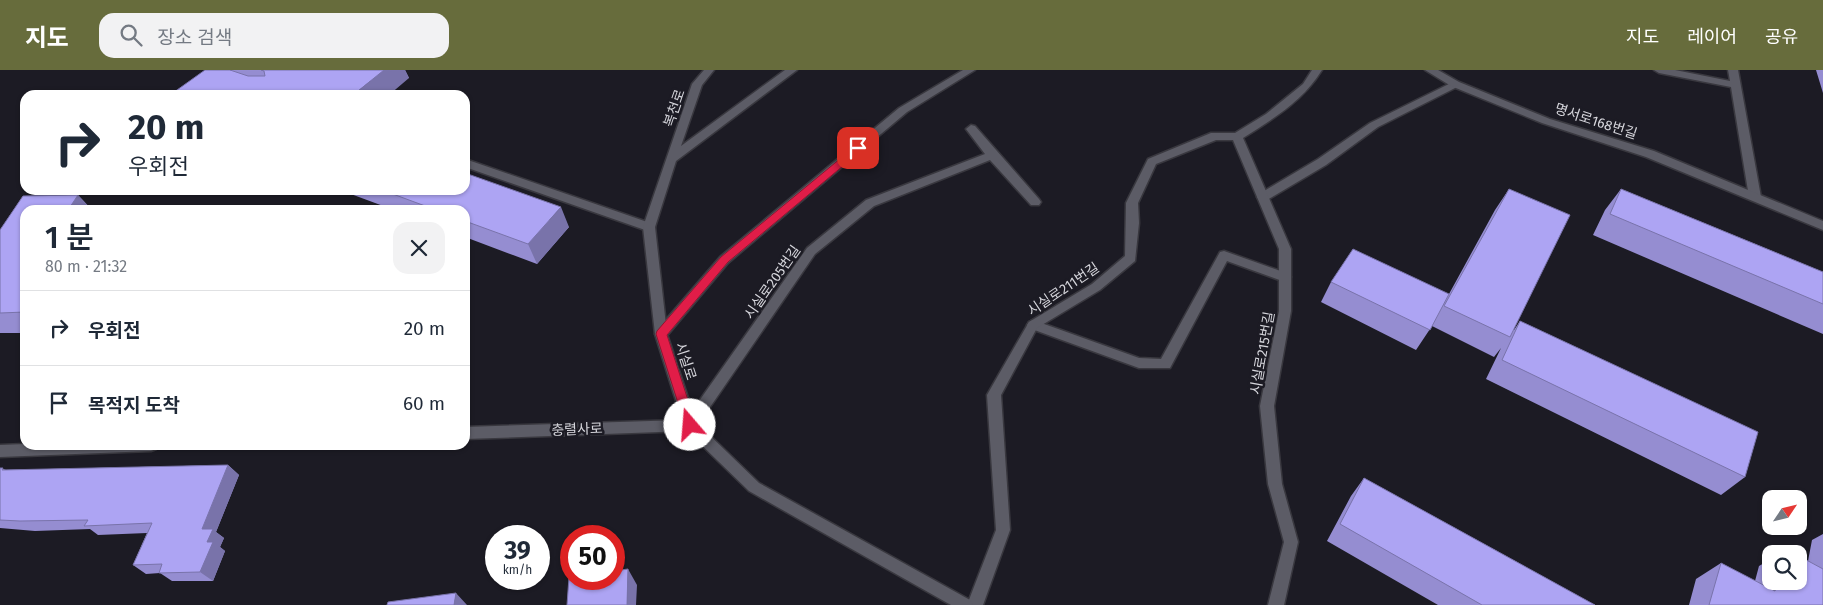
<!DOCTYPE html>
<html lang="ko">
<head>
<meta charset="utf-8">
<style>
  body { margin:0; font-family:"Fira Sans","Noto Sans KR",sans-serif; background:#f2f2f3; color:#1f2937; height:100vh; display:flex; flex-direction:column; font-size:19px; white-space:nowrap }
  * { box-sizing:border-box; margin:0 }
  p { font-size:16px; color:#747a83 }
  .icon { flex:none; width:28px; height:28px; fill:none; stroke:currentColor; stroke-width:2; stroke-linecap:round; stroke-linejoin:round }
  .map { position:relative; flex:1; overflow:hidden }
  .panel { position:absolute; left:20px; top:135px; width:450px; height:245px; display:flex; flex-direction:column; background:#fff; border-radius:15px; box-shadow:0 1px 4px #0004 }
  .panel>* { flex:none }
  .banner { position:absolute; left:20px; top:20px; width:450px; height:105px; border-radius:15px; box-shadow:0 1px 4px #0004; background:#fff; color:#1f2937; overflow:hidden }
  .needle { width:32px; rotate:55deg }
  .buttons { position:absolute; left:1762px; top:420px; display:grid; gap:10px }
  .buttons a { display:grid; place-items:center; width:45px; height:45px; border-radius:10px; background:#fff; box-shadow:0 1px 4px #0004; font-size:25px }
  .speed { position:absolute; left:485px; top:455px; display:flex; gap:10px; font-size:25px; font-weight:700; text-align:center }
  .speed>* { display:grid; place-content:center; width:65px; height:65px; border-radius:50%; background:#fff; box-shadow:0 1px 4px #0004; line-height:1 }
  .speed small { font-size:12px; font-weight:400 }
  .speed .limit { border:8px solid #d22; background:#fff; color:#111 }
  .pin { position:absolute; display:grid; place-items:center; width:42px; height:42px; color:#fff; margin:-21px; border-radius:10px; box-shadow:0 2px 8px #0006 }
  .me { position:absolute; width:55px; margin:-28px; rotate:342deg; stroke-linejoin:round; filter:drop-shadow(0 0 4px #0008) }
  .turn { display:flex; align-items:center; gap:18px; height:105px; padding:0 25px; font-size:22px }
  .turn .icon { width:65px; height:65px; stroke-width:2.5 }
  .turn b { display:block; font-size:35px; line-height:42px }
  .round { display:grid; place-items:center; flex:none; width:52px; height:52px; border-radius:15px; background:#f2f2f3 }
  .overview { display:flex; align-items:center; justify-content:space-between; height:85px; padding:0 25px }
  h1 { font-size:30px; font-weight:600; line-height:38px }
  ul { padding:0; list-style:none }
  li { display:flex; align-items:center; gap:15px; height:75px; padding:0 25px; border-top:1px solid #e0e1e3 }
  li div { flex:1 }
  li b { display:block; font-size:19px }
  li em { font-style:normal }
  header { display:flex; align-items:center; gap:30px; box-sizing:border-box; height:70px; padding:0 25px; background:#676c3c; color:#fff }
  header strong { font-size:24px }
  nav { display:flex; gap:28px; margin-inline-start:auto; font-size:18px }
  .search { width:350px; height:45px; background:#f2f2f3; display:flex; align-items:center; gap:12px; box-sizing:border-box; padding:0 18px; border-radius:15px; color:#747a83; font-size:19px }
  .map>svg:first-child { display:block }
</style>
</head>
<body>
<header>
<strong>지도</strong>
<div class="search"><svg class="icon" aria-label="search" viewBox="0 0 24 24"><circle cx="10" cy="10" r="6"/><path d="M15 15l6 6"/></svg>장소 검색</div>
<nav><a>지도</a><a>레이어</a><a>공유</a></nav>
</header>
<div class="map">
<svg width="1823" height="535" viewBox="0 0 1823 535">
  <rect width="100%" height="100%" fill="#1c1b24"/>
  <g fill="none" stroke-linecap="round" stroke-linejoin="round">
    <defs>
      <path id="lane" d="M963 0H975L907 42 728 193 665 268H657L655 264 657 260 720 187 899 38Z
        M1654 0H1675L1730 11 1728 0H1738L1761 127 1759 130H1751L1749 127 1731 17 1659 3Z
        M1455 11 1460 14 1459 16 1378 57 1326 95 1267 130H1259L1257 127 1259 124 1318 89 1370 53Z
        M971 55 975 56 1039 129 1041 132 1039 135H1031L990 90 874 136 815 184 695 359 690 361 685 359 683 355 685 351 807 178 866 130 985 84 966 59Z
        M465 89 653 154 655 157 653 160H645L465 97Z
        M1224 181 1289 204 1291 207 1285 212 1227 191 1170 298H1139L1029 258 1027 255 1029 252 1033 250 1139 288 1161 289 1220 182Z"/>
      <path id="street" d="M1312 0H1322C1303 31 1273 49 1243 68L1291 179V241L1274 336 1282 414 1298 472 1284 535H1268L1284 472 1268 414 1260 336 1279 241V179L1233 70H1216L1156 94 1138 133 1139 153 1135 191 1100 220 1037 258 1001 325 1010 460 983 535H967L996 460 987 325 1029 252 1092 214 1125 186 1126 133 1148 89 1211 63H1235L1266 44 1303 14Z
        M1425 0H1438L1459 12 1550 49 1654 81 1823 151V160L1646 87 1542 53 1451 16Z"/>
      <path id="secondary" d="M704 0H714L702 15 681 76 785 0H797L676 91 655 157 667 264 696 352 759 413 970 530 973 535H951L749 421 687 361 465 369V357L682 350 655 264 643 157 692 14Z
        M25 374V375H158L156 379 151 381 0 387V375Z"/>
    </defs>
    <use href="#lane" stroke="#39383f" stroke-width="3"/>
    <use href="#street" stroke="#39383f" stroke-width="3"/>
    <use href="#secondary" stroke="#39383f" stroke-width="3"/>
    <use href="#lane" fill="#5c5c66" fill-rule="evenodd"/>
    <use href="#street" fill="#5c5c66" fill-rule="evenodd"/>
    <use href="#secondary" fill="#5c5c66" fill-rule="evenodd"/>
  </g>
  <path fill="#958dd1" d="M232 0H405L409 8 170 25 232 1Z
    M1816 0H1823V23Z
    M1509 119 1514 260 1520 251 1745 407 1721 425 1486 309 1501 278 1494 287 1432 256 1416 280 1321 232 1331 212 1449 224 1495 140Z
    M1621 119 1823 202V264L1593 165 1605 140Z
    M340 120H465L569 157 537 194 465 167V140H394Z
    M78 125 92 140H25V263H0V160L23 126Z
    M228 395 239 405 216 462 224 468 220 477 225 481 213 511H172L160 503 146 504 133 495 147 463 98 465 90 459 35 461 0 458V398L6 400Z
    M1364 408 1595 535H1438L1327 471 1351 426Z
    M1823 464V535H1689L1696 509 1721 493 1755 511 1759 496 1771 489V511H1799L1808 491 1812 470Z
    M1786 480 1793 484H1779Z"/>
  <path fill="#7973aa" d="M384 0H405L409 8 389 25H353Z
    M78 125 92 140H68Z
    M561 137 569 157 537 194 528 174Z
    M465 258 470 267 465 286Z
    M228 395 239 405 216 462 224 468 220 477 225 481 213 511 200 502 207 472 202 459Z
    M628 499 637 515 636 535H627Z
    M456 523 467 535H454Z"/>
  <path fill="#ada4f3" stroke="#7973aa" d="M205 0H230L248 6H265L264 1 261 0H384L353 25H170Z
    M465 103 561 137 528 174 465 151V140H436L382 120H465Z
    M1509 119 1570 145 1510 267 1444 236Z
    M1621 119 1823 202V234L1610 144Z
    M78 125 68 140H25V242L0 243V160L23 126Z
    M1353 179 1449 224 1430 260 1331 212Z
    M1520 251 1758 362 1745 407 1502 290Z
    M228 395 202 459H213L207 472H213L200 502 159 503 162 494 133 495 152 453 84 456 88 450 20 451 0 450V398H3L2 400Z
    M1364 408 1595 535H1482L1340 454Z
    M1786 480 1793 484H1785Z
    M1799 486 1823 499V535H1709L1721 493 1775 521 1778 511H1799Z
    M628 499 627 535H567L569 507 571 506V509H614V501Z
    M456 523 454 535H387L388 532Z"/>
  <path fill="#e11d48" stroke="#92132f" d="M858 74 863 78 862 80 728 192 667 265 696 355 694 358 690 360 686 358 656 264 657 261 721 187Z"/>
  <g text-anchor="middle" stroke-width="5" stroke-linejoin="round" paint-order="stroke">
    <g font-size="14" fill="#d6d6dc" stroke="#1c1b24">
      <text transform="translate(674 38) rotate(-71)" y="5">복천로</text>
      <text transform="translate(1596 51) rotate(18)" y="5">명서로168번길</text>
      <text transform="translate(772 212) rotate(-55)" y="5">시실로205번길</text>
      <text transform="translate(1063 219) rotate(-34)" y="5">시실로211번길</text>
      <text transform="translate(1262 283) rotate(-80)" y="5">시실로215번길</text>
      <text transform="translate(686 291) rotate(72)" y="5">시실로</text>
      <text transform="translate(577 359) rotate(-2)" y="5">충렬사로</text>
    </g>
  </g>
</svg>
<div class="buttons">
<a><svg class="needle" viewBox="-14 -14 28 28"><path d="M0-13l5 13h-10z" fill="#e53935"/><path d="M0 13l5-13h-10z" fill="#747a83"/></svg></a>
<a><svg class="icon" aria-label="search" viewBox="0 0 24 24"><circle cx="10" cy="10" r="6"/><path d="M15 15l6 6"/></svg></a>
</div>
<div class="speed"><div>39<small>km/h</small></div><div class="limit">50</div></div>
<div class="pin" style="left:858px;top:78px;background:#d93025"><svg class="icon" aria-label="arrive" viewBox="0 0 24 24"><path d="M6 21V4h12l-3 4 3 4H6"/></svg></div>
<svg class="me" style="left:690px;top:355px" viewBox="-20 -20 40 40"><circle r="19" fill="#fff"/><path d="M0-13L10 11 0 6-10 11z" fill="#e11d48"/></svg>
<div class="banner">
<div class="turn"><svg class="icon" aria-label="right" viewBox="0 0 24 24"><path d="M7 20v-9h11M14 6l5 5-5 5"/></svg><div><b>20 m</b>우회전</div></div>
</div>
<section class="panel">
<div class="overview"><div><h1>1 분</h1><p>80 m · 21:32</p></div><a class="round"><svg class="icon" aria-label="close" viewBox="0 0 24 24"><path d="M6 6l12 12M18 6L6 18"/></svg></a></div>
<ul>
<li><svg class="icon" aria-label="right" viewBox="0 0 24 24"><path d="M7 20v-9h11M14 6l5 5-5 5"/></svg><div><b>우회전</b></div><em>20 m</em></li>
<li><svg class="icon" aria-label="arrive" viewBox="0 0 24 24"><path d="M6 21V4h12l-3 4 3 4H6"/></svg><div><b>목적지 도착</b></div><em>60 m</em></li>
</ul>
</section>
</div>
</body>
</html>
